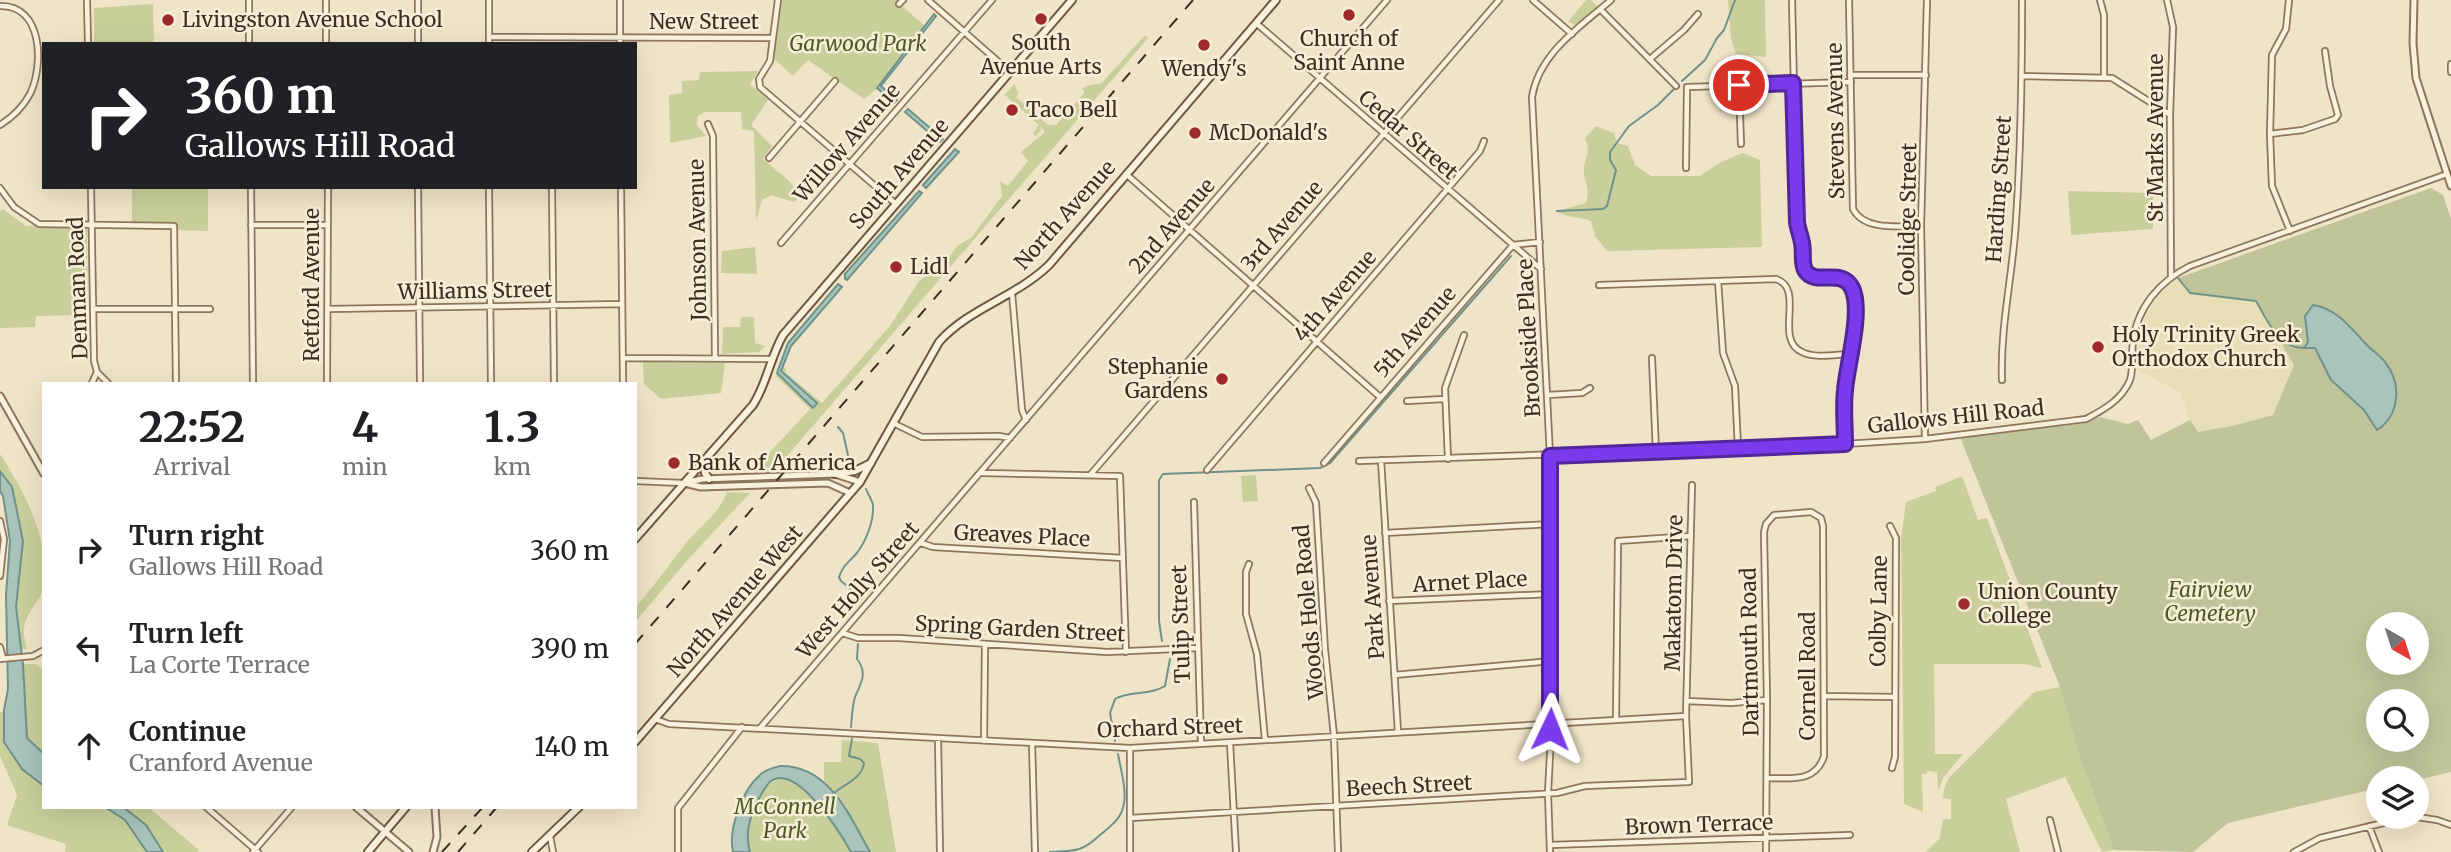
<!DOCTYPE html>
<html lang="en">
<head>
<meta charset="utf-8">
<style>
  body { margin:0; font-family:Merriweather,serif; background:#f6f6f6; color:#202124; height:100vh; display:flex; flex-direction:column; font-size:26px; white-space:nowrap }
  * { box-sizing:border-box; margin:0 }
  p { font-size:23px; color:#757577 }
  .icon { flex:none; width:38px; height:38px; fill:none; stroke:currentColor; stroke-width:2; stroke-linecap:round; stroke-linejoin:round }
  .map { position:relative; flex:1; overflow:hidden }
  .details { position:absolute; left:42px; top:382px; width:595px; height:427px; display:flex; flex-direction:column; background:#fff; border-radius:0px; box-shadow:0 7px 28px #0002 }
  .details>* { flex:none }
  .banner { position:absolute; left:42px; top:42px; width:595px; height:147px; border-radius:0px; box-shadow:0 7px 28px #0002; background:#202124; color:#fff; overflow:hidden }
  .needle { width:46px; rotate:141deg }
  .fabs { position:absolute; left:2366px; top:612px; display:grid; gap:14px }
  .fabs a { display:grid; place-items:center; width:63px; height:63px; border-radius:50%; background:#fff; box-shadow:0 7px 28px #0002; font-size:35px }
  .pin { position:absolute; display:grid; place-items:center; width:60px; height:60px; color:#fff; margin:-30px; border:4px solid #fff; border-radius:50%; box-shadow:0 2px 7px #0007 }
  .me { position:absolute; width:77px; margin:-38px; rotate:2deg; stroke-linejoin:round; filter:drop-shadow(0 0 5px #0008) }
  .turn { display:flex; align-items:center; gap:24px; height:147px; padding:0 28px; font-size:32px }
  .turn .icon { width:91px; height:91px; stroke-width:2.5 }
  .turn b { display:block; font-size:49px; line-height:60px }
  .eta { display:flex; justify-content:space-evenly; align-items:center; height:119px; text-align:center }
  .eta b { font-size:42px; font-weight:700; line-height:49px }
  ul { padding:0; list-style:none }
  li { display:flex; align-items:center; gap:21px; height:98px; padding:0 28px }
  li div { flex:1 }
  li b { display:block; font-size:26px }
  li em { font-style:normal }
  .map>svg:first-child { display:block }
</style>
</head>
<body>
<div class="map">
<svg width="2451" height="852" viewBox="0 0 2451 852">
  <rect width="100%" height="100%" fill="#f0e4c8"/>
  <path fill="#e6deb5" d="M2178 278 2190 293 2256 301 2294 365 2273 415 2232 426 2197 432 2190 420 2181 393 2136 369 2141 328 2148 310 2166 287Z"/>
  <path fill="#c9cf9b" d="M782 0H902L900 4 925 26 879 87 864 99 808 60 793 76 774 59Z
    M1586 0H1591L1600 9 1578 26 1568 22Z
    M1728 0H1765L1766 57 1736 54 1731 38Z
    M153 4 154 44H94V8Z
    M1144 36 1149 37 767 479 759 477V464L810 409 776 376 780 366 786 368 785 372 822 403 890 326 919 281 945 263 957 246 972 237 1002 196 1000 181 1008 186 1028 161 1021 152 1045 132 1040 126 1041 130 1036 136 1033 133 1039 125 1005 95 1014 84 1019 94 1016 97 1048 125H1056L1085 92 1082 89 1086 86 1102 83Z
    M758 71 750 84 768 100 751 125 772 146 763 159 788 180 801 195 794 202 771 195 762 200 756 221 754 131 742 129 741 112H704L698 116 697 125 706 136 670 143 669 95 682 93V81L699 80 700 72Z
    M1596 126 1614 133 1617 143 1628 146 1635 165 1651 176H1699L1721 162 1743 153 1760 160 1762 247 1607 251 1595 236 1591 221C1580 216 1567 219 1557 211L1586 203C1591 187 1583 181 1584 167 1586 152 1591 154 1585 138Z
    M132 187H208V231L87 228 88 315 36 316 35 327 0 328V211L3 209 26 226 132 223Z
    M2068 191 2153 193V229L2071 235Z
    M755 247 757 274 721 273 722 251Z
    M741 317H754L755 343 765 346 759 352 722 354 723 327H740Z
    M643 362 725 363 721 393 661 399 644 384Z
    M0 454C24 491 50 539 44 585 42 600 25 613 24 629 23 635 26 643 27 650L21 648 16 607 23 541 12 487 0 471Z
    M1256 475 1258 501 1243 502 1241 476Z
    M1962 476 1978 520 1987 518 2042 668 2024 664H1934L1935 754H1963L1943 778 1938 792 1937 772 1927 771V774H1922L1923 812 1904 804 1901 538 1906 502 1936 491 1935 487Z
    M727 492 750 493 692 555 635 622V608C653 587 669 565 686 543 700 526 720 513 727 492Z
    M23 664H35L44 670V807H148L199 850 198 852H65L66 844 7 825 17 795 0 756V713L4 710H24Z
    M2060 687 2080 758 2114 850 2102 852 2065 777 2006 799 2020 852H1926L1940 838 1943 819H1951V799L1943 798 1944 789 1948 779 2034 692Z
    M842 740 878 743 896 852H870L848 814 824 780V762H841Z
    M782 778C811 785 837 827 851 852H750C743 828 755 785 782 778Z"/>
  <path fill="#bfc49a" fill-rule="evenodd" d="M2431 188 2443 195 2451 219V772L2417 780 2378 779V788L2228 823 2193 852 2114 850 2080 758 2060 687 1960 437 2080 424 2100 417 2128 424 2138 420 2151 440 2190 420 2198 432 2232 426 2273 415 2294 365 2256 301 2190 293 2178 278ZM2308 342 2371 349 2385 361 2383 426 2377 430 2364 410 2331 380 2315 348H2304ZM2378 625H2417V663H2378ZM2378 702H2417V740H2378Z"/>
  <path fill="#a9c4bc" stroke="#6f938a" stroke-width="2" d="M934 14 936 16 881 86 897 100 894 103 877 88Z
    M908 109 943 139 940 142 905 112Z
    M955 149 959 152 926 188 923 185Z
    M919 191 922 193 847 280 845 279V274Z
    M838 284 842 287 791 346 781 371 817 403 813 408 777 373 788 343Z
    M2313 305C2337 309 2349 326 2365 343 2371 350 2380 355 2385 362 2402 383 2400 415 2377 430L2364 410 2331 380 2315 348H2304L2308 342 2305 316Z
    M0 471 12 487 23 541 16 607 23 664 27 738 44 754V786L22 769 4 742V710L8 689 6 595 10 541 3 496 0 491Z
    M780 766C829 765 849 815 870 852H851C841 834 797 763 771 781 764 787 760 797 756 804 749 820 745 835 750 852H733C728 830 742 790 760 775 766 769 773 768 780 766Z
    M105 807H123L146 825 163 852H147L125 820Z"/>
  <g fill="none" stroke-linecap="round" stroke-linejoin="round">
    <path stroke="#6f938a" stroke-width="2" d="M1682 81 1705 60 1717 38 1724 30 1735 0
      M1557 211 1603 209 1607 206 1616 170 1610 160V152L1629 126 1658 105 1674 89
      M2178 278 2190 293 2256 301C2267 320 2278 348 2304 348
      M838 427 843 433 850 464
      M853 591 841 581 839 577C843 565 849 562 856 554 866 542 874 521 873 505 872 500 868 494 866 489
      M1162 641 1159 621V480L1163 474 1320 468 1330 463 1511 256
      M851 727C852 717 852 707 855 697 861 683 868 673 857 659L858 644
      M1115 741 1110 713 1115 699C1130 690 1149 696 1165 686L1170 659
      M833 794C844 784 862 779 864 763L860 759 849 756 852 739
      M1050 852C1075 851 1082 852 1100 835 1107 829 1116 823 1120 815 1130 798 1121 772 1118 754"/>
    <defs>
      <path id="minor" d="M87 0 88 44
        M249 0V44
        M326 0V44
        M489 0V44
        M620 0V44
        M778 0 770 61 759 79 760 87 896 204
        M928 0 1010 72
        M1533 0 1572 34
        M1792 0 1797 222 1802 243 1804 267 1811 276C1824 279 1838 273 1848 283 1866 300 1847 367 1845 389 1843 407 1845 426 1845 444
        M1849 0 1853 209C1864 231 1900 226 1921 226
        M2100 0 2104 15V76
        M2167 0 2173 27 2170 114 2171 277
        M2289 0 2286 29 2272 55 2270 134 2272 186 2290 231
        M899 4 903 0
        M0 6C43 5 44 65 30 94 23 107 13 117 0 125
        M1600 9 1676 86
        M1256 23 1541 269
        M489 37 772 38
        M418 44V0
        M1650 59 1684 30 1698 14
        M2451 64V72
        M1850 75H1926
        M2022 76 2112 78 2169 114
        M1739 85 1741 144
        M708 124 713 136 715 358
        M2270 134 2303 130 2335 119 2338 115 2330 86 2325 51
        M769 158 835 81
        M1686 168 1687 87 1851 82
        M1126 174 1380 397
        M91 187 94 361 97 372 108 383
        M251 187 253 383
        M418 187 420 383
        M489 187 491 383
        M552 187 554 383
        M621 187 623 383
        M0 188 14 207 39 224 174 226 176 383
        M251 225H328
        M781 243 992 0
        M1718 281 1723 353 1735 386 1738 448
        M1599 285 1776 279C1806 289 1773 339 1802 352 1815 359 1838 354 1852 354
        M1012 293 1022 410 1026 420
        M93 309H210
        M328 309 622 304
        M623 358 771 359
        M1652 358 1656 452
        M2002 380C2000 326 2013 274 2016 220 2021 147 2022 73 2022 0
        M92 383 97 372
        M327 383 328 187
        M1548 395 1582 393 1590 388
        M1407 401 1444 399
        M893 423 922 437 999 436 1010 438
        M1925 439 1921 226 1927 0
        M1448 459 1445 388 1464 335
        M1381 460 1398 732
        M1359 461 1845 444 1925 439 2086 419C2103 410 2122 400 2130 380 2134 368 2131 354 2133 342 2137 307 2160 281 2190 266L2447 174
        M1324 463 1513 245 1540 242
        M1207 470 1480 151 1484 141
        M982 473 1120 476 1126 652
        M1091 474 1499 0
        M635 481 683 483
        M1309 488 1316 503 1325 650 1334 736 1338 852
        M1194 502 1201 744
        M0 521 4 539 0 576
        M1890 526 1896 538 1895 757 1892 768
        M1385 533 1551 524
        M921 543 933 547 1123 558
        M1249 564 1246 572V614L1257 654 1265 740
        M1389 601 1551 594
        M842 633 858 638H899L1107 652 1198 648
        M0 647 3 658
        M0 659 33 656 44 650
        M1394 675 1552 661
        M1825 696 1894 697
        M1687 701 1731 703 1767 700
        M655 719 669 724 1130 748 1686 716
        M1616 719 1618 541 1691 536
        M760 728 1387 0
        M938 739 940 852
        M984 741 985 644
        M1032 743 1035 852
        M1230 743 1236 852
        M1130 748V852
        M206 807 258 852
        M2417 817 2437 820 2451 825
        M1130 818 1557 793 1585 786 1689 782 1686 716 1692 485
        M2050 820 2058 852
        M2369 826 2379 852
        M550 836 553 852
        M1550 845 1850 835
        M253 852 292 807
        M678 852V808L742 727
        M1550 852 1548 793 1552 716 1550 456 1532 97C1539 53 1580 27 1611 0
        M1766 852 1767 700 1764 532 1766 524 1774 515 1811 512 1821 518 1823 526 1824 756C1816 783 1790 778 1767 778
        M2294 852 2320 838 2409 817"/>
      <path id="tertiary" d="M2414 0 2413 43 2416 78 2451 186
        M0 396 44 474
        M684 483 702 479 835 474 860 482
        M688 484 701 487 828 483 850 493
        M356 807 409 852
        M433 852 437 837 435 807"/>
      <path id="secondary" d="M703 461 705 473 709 479
        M835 474 855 471 871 463
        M635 539 753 405C767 383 770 358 783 335L1072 0
        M635 742 860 482 939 342C969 308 1016 297 1049 265L1276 0
        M368 852 406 807
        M532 852 579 807"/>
    </defs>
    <use href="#minor" stroke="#8d765c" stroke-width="8"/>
    <use href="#tertiary" stroke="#8d765c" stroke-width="9"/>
    <use href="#secondary" stroke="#6f573f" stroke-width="10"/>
    <use href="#minor" stroke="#faf1dc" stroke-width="4.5"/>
    <use href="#tertiary" stroke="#faf1dc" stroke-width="5"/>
    <use href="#secondary" stroke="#faf1dc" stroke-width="6"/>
    <path stroke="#3d2e20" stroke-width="2" stroke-dasharray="12 12" stroke-linecap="butt" d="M635 644 1193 0
      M442 852 483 807
      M458 852 497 807"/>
  </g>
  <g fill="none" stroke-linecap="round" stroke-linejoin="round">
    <defs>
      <path id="route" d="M1550 729V456L1845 444C1845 426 1843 408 1845 390 1847 365 1863 311 1852 288 1842 267 1815 287 1805 270 1801 262 1804 252 1802 243 1801 236 1798 230 1797 222L1793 83 1739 85"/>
    </defs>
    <use href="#route" stroke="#51269a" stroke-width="18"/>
    <use href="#route" stroke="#7c3aed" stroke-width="12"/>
  </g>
  <g fill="#9e2a2b" stroke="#f7eed8" stroke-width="2.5">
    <circle cx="1349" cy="15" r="7"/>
    <circle cx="1041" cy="19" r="7"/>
    <circle cx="168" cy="20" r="7"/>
    <circle cx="1204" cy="45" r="7"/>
    <circle cx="1012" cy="110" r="7"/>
    <circle cx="1195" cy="133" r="7"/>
    <circle cx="896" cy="267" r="7"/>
    <circle cx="2098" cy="347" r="7"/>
    <circle cx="1222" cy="379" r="7"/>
    <circle cx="674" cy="463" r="7"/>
    <circle cx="1964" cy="604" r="7"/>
  </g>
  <g text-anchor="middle" stroke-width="5" stroke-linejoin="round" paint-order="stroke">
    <g font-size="21" fill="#3d2e20" stroke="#f7eed8" text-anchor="start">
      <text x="182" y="27">Livingston Avenue School</text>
      <text x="1349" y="46" text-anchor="middle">Church of<tspan x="1349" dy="24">Saint Anne</tspan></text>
      <text x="1041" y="50" text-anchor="middle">South<tspan x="1041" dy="24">Avenue Arts</tspan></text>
      <text x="1204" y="76" text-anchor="middle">Wendy's</text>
      <text x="1026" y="117">Taco Bell</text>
      <text x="1209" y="140">McDonald's</text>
      <text x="910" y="274">Lidl</text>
      <text x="2112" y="342">Holy Trinity Greek<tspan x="2112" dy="24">Orthodox Church</tspan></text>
      <text x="1208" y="374" text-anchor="end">Stephanie<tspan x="1208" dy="24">Gardens</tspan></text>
      <text x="688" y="470">Bank of America</text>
      <text x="1978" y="599">Union County<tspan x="1978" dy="24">College</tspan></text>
    </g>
    <g font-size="21" fill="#3d2e20" stroke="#f7eed8">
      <text x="704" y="29">New Street</text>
      <text transform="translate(1836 121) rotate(-91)" y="7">Stevens Avenue</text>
      <text transform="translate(1408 135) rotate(41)" y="7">Cedar Street</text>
      <text transform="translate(2156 138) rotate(-90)" y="7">St Marks Avenue</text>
      <text transform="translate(847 143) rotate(-49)" y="7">Willow Avenue</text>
      <text transform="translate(899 174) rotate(-49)" y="7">South Avenue</text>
      <text transform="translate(1999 189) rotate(-86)" y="7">Harding Street</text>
      <text transform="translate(1065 215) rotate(-48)" y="7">North Avenue</text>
      <text transform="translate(1908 219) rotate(-89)" y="7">Coolidge Street</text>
      <text transform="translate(1172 226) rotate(-49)" y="7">2nd Avenue</text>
      <text transform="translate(1282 226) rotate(-49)" y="7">3rd Avenue</text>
      <text transform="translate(698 240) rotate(-91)" y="7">Johnson Avenue</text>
      <text transform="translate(312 285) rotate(-90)" y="7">Retford Avenue</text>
      <text transform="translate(78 288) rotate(-92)" y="7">Denman Road</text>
      <text transform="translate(475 291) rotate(-1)" y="7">Williams Street</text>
      <text transform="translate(1335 296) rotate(-49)" y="7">4th Avenue</text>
      <text transform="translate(1415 332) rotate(-49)" y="7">5th Avenue</text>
      <text transform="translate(1529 338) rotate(-93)" y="7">Brookside Place</text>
      <text transform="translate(1956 417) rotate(-6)" y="7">Gallows Hill Road</text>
      <text transform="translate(1022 536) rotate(3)" y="7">Greaves Place</text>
      <text transform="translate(1470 582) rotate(-3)" y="7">Arnet Place</text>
      <text transform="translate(858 590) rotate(-49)" y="7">West Holly Street</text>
      <text transform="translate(1674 593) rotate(-89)" y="7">Makatom Drive</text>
      <text transform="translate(1373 597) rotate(-94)" y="7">Park Avenue</text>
      <text transform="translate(735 601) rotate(-49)" y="7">North Avenue West</text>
      <text transform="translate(1879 611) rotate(-89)" y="7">Colby Lane</text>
      <text transform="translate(1309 612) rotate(-95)" y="7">Woods Hole Road</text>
      <text transform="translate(1181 624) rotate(-92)" y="7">Tulip Street</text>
      <text transform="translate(1020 629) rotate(3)" y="7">Spring Garden Street</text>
      <text transform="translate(1750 652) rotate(-91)" y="7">Dartmouth Road</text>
      <text transform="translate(1808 676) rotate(-90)" y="7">Cornell Road</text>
      <text transform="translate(1170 728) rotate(-2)" y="7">Orchard Street</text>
      <text transform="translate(1409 786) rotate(-3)" y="7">Beech Street</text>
      <text transform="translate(1699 825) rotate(-2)" y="7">Brown Terrace</text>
    </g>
    <g font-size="21" font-style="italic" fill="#4d5a26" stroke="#f7eed8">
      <text x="858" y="51">Garwood Park</text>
      <text x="2210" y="597">Fairview<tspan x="2210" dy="24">Cemetery</tspan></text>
      <text x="785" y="814">McConnell<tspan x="785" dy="24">Park</tspan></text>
    </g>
  </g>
</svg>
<div class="fabs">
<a><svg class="needle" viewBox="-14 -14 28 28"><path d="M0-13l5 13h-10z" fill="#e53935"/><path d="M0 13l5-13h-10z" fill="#757577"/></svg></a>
<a><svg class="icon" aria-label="search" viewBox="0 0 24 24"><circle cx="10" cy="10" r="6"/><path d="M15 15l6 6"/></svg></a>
<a><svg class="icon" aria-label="layers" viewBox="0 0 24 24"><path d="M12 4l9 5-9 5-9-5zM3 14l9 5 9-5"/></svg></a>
</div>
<div class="pin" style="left:1739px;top:85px;background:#d93025"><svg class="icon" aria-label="arrive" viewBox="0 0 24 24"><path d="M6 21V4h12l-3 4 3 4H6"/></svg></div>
<svg class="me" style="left:1550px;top:729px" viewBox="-20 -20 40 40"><path d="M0-17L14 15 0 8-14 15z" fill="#7c3aed" stroke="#fff" stroke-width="4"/></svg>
<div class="banner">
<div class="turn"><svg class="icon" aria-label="right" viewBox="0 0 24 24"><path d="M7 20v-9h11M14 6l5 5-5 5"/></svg><div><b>360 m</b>Gallows Hill Road</div></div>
</div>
<section class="details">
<div class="eta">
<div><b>22:52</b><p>Arrival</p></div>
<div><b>4</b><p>min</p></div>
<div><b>1.3</b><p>km</p></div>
</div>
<ul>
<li><svg class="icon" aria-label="right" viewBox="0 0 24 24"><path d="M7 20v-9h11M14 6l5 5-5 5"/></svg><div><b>Turn right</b><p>Gallows Hill Road</p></div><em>360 m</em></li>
<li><svg class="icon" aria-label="left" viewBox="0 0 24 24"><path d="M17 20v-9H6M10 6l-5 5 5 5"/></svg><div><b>Turn left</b><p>La Corte Terrace</p></div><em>390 m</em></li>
<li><svg class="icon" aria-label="ahead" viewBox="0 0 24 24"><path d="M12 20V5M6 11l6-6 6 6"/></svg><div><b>Continue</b><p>Cranford Avenue</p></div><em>140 m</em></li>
</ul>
</section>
</div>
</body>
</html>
